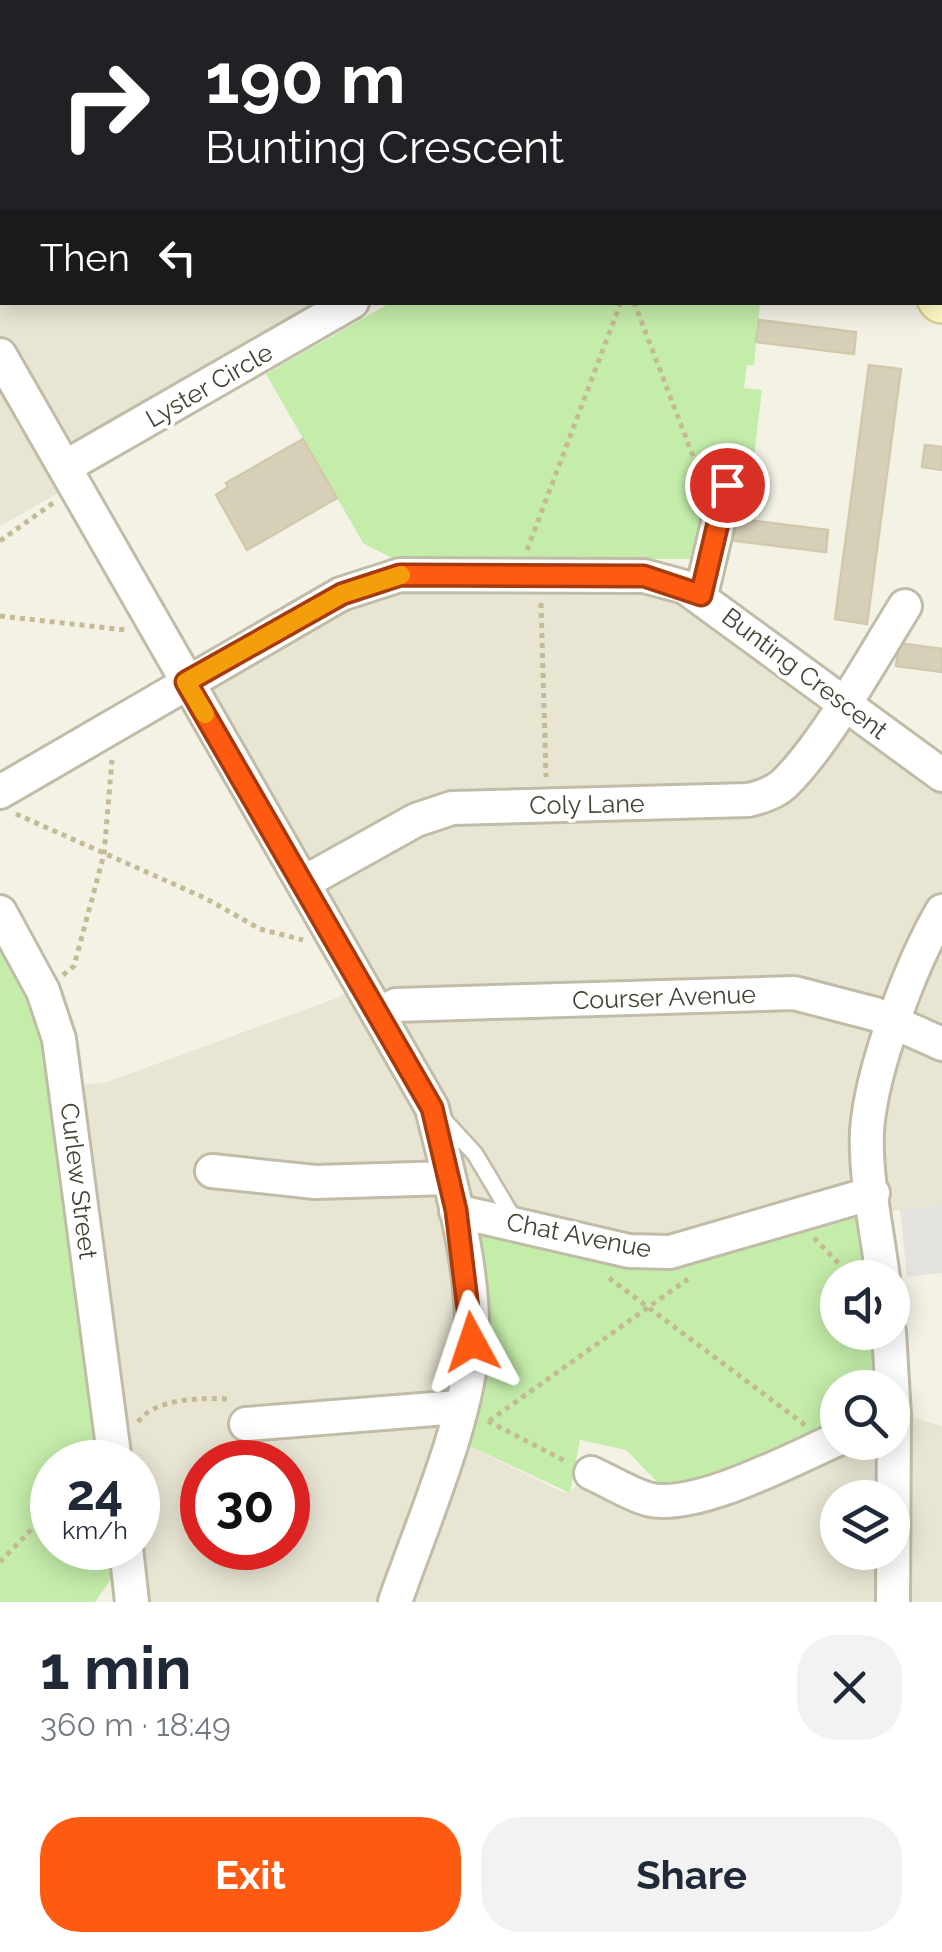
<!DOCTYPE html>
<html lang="en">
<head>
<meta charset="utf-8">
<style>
  body { margin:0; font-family:Raleway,sans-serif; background:#f2f2f3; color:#1f2937; height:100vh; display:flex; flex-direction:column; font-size:38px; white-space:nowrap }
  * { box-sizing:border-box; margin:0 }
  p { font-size:32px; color:#747a83 }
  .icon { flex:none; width:55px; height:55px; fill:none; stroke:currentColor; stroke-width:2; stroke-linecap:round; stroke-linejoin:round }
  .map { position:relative; height:1602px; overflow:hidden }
  .drawer { display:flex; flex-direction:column; background:#fff; flex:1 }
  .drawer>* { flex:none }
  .guide { position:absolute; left:0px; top:0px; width:942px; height:305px; box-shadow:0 5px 25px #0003; background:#202124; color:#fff; overflow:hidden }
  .fabs { position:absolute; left:820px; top:1260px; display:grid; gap:20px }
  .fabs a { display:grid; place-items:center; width:90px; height:90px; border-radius:50%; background:#fff; box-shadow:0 5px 25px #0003; font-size:50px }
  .speed { position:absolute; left:30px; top:1440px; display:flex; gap:20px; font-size:50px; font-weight:700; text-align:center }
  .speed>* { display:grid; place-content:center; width:130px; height:130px; border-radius:50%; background:#fff; box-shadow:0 5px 25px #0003; line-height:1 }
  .speed small { font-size:25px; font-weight:400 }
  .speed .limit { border:15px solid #d22; background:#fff; color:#111 }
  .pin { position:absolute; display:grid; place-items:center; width:85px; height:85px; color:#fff; margin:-42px; border:5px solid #fff; border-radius:50%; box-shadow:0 2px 10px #0007 }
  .me { position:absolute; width:110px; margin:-55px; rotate:355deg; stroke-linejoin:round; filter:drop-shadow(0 0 8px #0008) }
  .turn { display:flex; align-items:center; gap:35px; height:210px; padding:0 40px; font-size:45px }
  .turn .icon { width:130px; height:130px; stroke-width:2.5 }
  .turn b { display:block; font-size:70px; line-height:85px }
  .then { display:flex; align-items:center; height:95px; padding:0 40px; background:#0003; gap:20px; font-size:38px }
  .round { display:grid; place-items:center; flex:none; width:105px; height:105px; border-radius:40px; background:#f2f2f3 }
  .summary { display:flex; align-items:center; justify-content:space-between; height:170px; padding:0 40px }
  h1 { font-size:60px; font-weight:700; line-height:75px }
  .primary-button { display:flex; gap:20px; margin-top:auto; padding:20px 40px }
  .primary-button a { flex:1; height:115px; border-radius:40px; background:#ff5a11; color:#fff; font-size:40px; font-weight:700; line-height:115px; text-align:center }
  .primary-button a+a { background:#f2f2f3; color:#1f2937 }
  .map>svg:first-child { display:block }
</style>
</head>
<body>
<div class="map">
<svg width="942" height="1602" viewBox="0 0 942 1602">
  <rect width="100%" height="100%" fill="#f4f2e5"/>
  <path fill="#e9e5d3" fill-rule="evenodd" d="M0 0H664L666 2H2V302L356 303 67 467 76 483 0 526Z
    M643 577 942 777V1205L877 1213 874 1190 472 1319 451 1437 560 1491 570 1493 589 1470 648 1498 838 1442H892L893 1412 942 1426V1602H134L138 1462H117L69 1086 107 1082 337 998 362 984 188 682 342 595ZM202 1462H288V1548H202ZM838 1498H892V1552H838Z"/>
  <path fill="#c4edaa" d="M390 303H760L754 365H747L744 388 762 390 753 465 727 473 698 549 690 559 392 558 363 543 266 374Z
    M0 944 32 1007 48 1059 100 1462H52V1548H110L111 1579 95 1602H0Z
    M855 1214 860 1219 869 1277 838 1278V1332L875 1333 881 1387 838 1388 837 1428 691 1488H663L626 1450 580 1440 570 1493 461 1442 477 1233 483 1229 636 1266Z"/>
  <path fill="#e5e3de" d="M942 1205V1273L907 1277 900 1210Z"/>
  <path fill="#d7d0b9" stroke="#d2c9ac" stroke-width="2.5" d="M759 320 856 332 854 354 756 342Z
    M869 365 901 369 867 624 835 619Z
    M303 439 337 498 247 550 216 495 228 487 226 483Z
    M925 445 942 447V470L922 467Z
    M731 518 828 530 826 552 728 540Z
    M899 643 942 649V672L896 666Z"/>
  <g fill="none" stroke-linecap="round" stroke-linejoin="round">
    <defs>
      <path id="service" d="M442 1118 475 1154 515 1221"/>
      <path id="minor" d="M22 0 23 2
        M478 2 483 0
        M0 355 432 1108C450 1183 475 1266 472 1343 470 1415 419 1532 395 1602
        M65 467 352 302
        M701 595 727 485
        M0 792 341 594 400 575 644 576 685 587 942 775
        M303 883 416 820 452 808 748 800C762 797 774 793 784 784 826 743 873 657 905 606
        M0 912 43 991 59 1039 115 1462
        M378 1013 396 1005 794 993 875 1014 942 1044
        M212 1171 315 1182 449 1178
        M456 1211 629 1251 670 1252 873 1193
        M883 1278C877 1230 865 1178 867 1131 871 1070 911 964 942 911
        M889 1332 894 1416 893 1602
        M246 1424 459 1407
        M591 1473C609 1481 628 1493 647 1499 694 1512 792 1459 838 1439
        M126 1548 132 1602"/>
      <path id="secondary" d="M702 0 704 2
        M940 298 942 300"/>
    </defs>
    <use href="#service" stroke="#c1bca7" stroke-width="20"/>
    <use href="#minor" stroke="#c1bca7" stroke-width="38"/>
    <use href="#secondary" stroke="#d8d190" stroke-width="50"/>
    <path stroke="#c4bb96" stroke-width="5" stroke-dasharray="5 5" stroke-linecap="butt" d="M758 0 760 2
      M922 0V2
      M909 2 913 0
      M940 230 942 232
      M634 302 701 477
      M0 541 53 503
      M527 550 621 302
      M541 603 546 777
      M0 616 126 630
      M16 814 205 898 260 929 303 940
      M63 975 74 966 104 854 112 760
      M814 1238 852 1277
      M609 1278 805 1425
      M488 1421 565 1461
      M489 1421 688 1279
      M138 1422C156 1397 203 1398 230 1399
      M0 1562 52 1508"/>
    <use href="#service" stroke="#fff" stroke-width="15"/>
    <use href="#minor" stroke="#fff" stroke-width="32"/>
    <use href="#secondary" stroke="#fffac4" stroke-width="45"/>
  </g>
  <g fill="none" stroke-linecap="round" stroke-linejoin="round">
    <defs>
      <path id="route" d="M472 1342 456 1210 432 1108 186 682 342 594 400 575 644 576 701 595 727 485"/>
    </defs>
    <use href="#route" stroke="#a63a0b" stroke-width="25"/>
    <use href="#route" stroke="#ff5a11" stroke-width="18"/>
    <path stroke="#f59e0b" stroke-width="18" d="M205 714 186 682 342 594 401 575"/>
  </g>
  <g text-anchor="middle" stroke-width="8" stroke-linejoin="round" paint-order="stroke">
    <g font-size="25" fill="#474334" stroke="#fff">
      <text transform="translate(209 385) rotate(-30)" y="9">Lyster Circle</text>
      <text transform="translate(805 673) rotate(37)" y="9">Bunting Crescent</text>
      <text transform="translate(587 804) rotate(-1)" y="9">Coly Lane</text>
      <text transform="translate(664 997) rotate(-2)" y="9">Courser Avenue</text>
      <text transform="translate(79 1181) rotate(83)" y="9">Curlew Street</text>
      <text transform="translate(579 1235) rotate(11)" y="9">Chat Avenue</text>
    </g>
  </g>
</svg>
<div class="fabs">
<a><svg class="icon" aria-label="sound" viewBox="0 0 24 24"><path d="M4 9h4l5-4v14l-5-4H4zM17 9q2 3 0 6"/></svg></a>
<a><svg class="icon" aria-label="search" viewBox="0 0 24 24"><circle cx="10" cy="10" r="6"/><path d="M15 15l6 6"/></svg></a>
<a><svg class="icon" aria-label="layers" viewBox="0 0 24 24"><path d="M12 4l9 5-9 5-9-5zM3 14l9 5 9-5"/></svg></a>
</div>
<div class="speed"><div>24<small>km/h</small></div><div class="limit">30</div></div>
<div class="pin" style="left:727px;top:485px;background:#d93025"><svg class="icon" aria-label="arrive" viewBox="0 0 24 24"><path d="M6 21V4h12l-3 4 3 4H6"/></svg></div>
<svg class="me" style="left:472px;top:1342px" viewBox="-20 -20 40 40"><path d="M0-17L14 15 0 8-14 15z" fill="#ff5a11" stroke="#fff" stroke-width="4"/></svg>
<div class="guide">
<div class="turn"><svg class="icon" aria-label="right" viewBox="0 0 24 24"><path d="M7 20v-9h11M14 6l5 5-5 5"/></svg><div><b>190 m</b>Bunting Crescent</div></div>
<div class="then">Then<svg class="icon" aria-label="left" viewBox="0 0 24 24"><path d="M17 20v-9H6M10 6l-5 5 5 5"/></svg></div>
</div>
</div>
<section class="drawer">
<div class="summary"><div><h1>1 min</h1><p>360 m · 18:49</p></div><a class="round"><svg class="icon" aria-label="close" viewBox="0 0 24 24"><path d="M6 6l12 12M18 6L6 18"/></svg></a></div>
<div class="primary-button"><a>Exit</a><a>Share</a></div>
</section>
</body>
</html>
